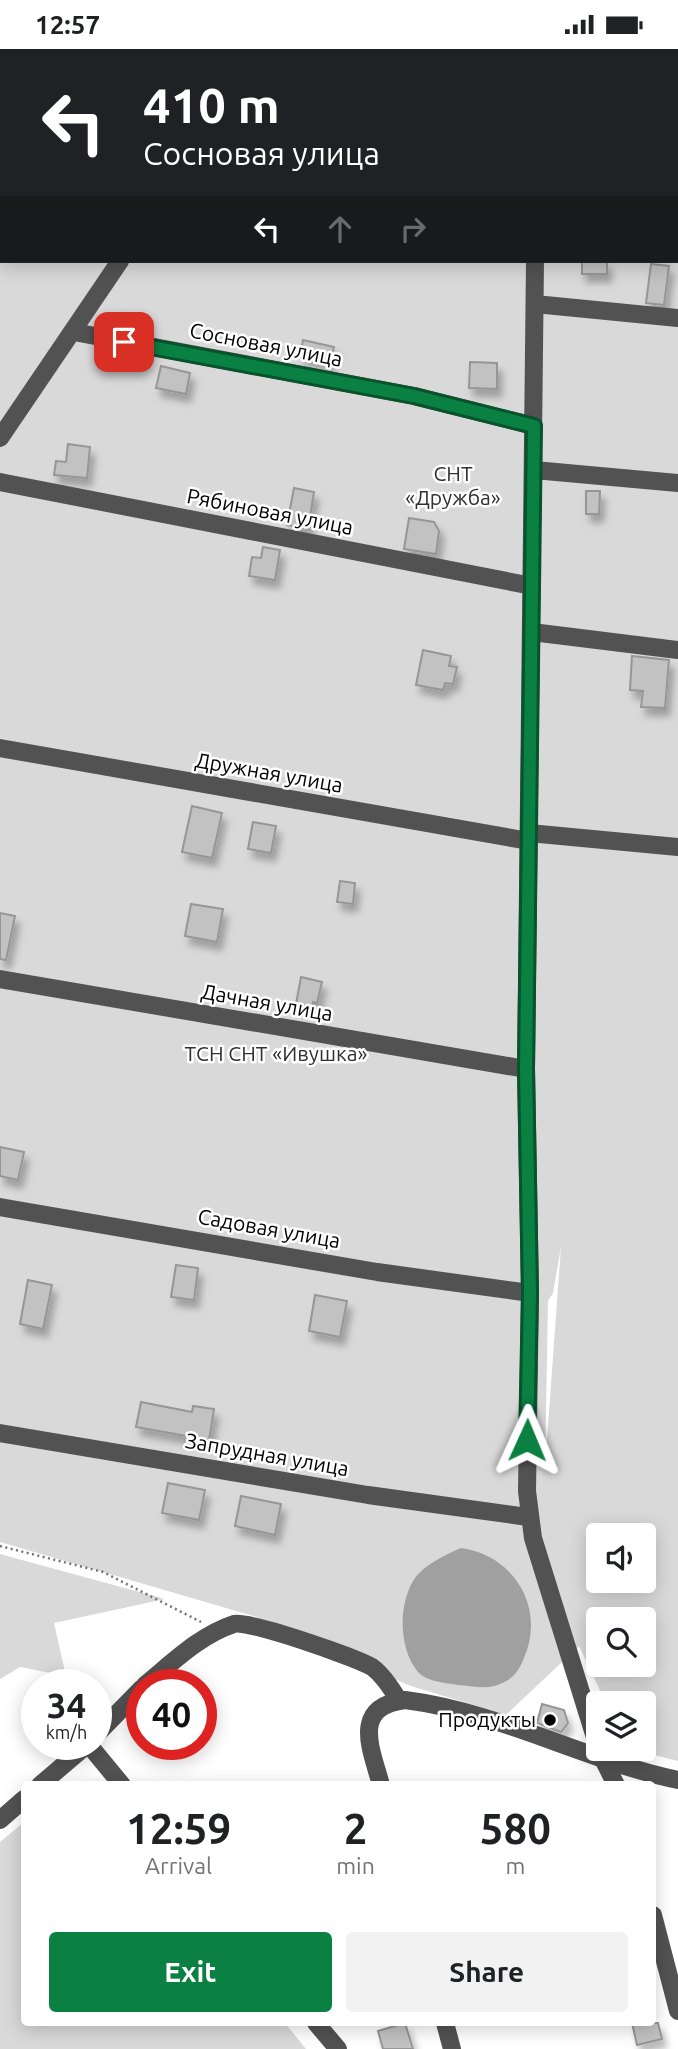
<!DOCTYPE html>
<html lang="en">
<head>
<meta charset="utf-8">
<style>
  body { margin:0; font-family:Ubuntu,sans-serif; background:#f2f2f2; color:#202124; height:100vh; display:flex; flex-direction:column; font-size:26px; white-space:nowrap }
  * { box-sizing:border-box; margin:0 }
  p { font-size:23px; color:#757577 }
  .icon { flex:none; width:38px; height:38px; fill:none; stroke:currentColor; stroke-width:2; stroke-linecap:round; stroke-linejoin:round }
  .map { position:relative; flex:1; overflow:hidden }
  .side { position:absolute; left:21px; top:1732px; width:635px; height:245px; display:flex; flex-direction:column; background:#fff; border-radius:7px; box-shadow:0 4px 18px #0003 }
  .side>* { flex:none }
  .guide { position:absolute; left:0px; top:0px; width:679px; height:214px; box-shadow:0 4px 18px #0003; background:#202124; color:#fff; overflow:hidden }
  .tools { position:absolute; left:586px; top:1474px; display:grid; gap:14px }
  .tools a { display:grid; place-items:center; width:70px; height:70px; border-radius:7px; background:#fff; box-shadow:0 4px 18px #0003; font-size:35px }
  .speed { position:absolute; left:21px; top:1620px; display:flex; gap:14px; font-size:35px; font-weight:700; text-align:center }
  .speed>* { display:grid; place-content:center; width:91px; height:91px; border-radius:50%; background:#fff; box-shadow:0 4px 18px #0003; line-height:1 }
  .speed small { font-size:18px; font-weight:400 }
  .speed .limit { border:10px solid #d22; background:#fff; color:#111 }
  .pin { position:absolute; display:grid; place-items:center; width:60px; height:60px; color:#fff; margin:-30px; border-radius:14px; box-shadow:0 4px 10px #0006 }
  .me { position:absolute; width:77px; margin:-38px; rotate:1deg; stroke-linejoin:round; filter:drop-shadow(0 0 5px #0008) }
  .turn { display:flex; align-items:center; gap:24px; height:147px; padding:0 28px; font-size:32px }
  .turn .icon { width:91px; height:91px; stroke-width:2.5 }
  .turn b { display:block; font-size:49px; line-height:60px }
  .lanes { display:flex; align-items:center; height:66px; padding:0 28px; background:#0003; justify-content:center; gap:35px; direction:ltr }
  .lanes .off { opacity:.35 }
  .eta { display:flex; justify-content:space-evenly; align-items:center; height:119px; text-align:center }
  .eta b { font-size:42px; font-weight:700; line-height:49px }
  .button { display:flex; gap:14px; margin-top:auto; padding:14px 28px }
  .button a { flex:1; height:80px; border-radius:7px; background:#0b8043; color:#fff; font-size:28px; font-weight:700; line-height:80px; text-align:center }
  .button a+a { background:#f2f2f2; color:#202124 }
  .status { display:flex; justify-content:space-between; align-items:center; height:49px; padding:0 35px; background:#fff; direction:ltr }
  .status svg { height:19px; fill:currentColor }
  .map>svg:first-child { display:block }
</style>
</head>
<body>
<div class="status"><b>12:57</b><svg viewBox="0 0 49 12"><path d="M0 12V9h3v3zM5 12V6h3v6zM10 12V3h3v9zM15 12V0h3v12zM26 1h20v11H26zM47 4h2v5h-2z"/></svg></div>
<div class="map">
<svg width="678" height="2000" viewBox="0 0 678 2000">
  <defs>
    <filter id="shadow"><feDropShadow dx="4.5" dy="8" stdDeviation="3.5" flood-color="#0004"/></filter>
  </defs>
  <rect width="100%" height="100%" fill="#fff"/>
  <path fill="#d9d9d9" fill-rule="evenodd" d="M0 0H678V1712L654 1706 643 1699 644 1654H606L579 1597 506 1666 408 1636 257 1568 0 1493ZM2 2H677V212H2ZM561 1198 545 1418 548 1252 553 1244ZM598 1486H644V1531H598ZM598 1570H644V1615H598Z
    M0 1505 165 1550 54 1574 66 1627 20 1618 0 1630Z
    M24 1773V1974H285L306 2000H0V1793Z"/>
  <path fill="#a0a0a0" d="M461 1499C514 1506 546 1559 524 1609 519 1622 513 1630 500 1635 488 1641 471 1637 458 1636 446 1634 425 1632 418 1623 399 1600 398 1558 413 1532 422 1517 445 1506 461 1499Z"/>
  <path fill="#c2c2c2" stroke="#969696" stroke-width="2" filter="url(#shadow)" d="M582 212H607V225H582Z
    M651 215 669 217 664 256 646 254Z
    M303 291 334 298 330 314 300 308Z
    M470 313 497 314V340L469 339Z
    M161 317 190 324 186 345 156 339Z
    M68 395 90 398 87 429 54 426 56 412 66 413Z
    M294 439 314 443 308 480 287 476Z
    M586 442H600L599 465H586Z
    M409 469 434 473 439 482 436 505 404 500Z
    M263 498 280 501 275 531 249 527 252 508 261 509Z
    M423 601 451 607 449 617 457 618 453 635 445 634 443 641 416 636Z
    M632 607 669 611 665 659 641 658 643 642 630 641Z
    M192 757 222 764 212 809 182 803Z
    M253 773 276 777 271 804 248 800Z
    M340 832 355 834 353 855 337 853Z
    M191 855 223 860 217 893 185 887Z
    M0 864 15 867 6 911 0 910Z
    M301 928 322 933 317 954 313 953 312 959 296 955Z
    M0 1098 24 1103 18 1131 0 1127Z
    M176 1216 198 1219 194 1251 171 1248Z
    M28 1231 52 1236 43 1280 20 1275Z
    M315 1246 347 1252 340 1288 309 1282Z
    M141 1353 192 1363 193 1357 214 1360 209 1391 136 1378Z
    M168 1434 205 1441 199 1471 162 1464Z
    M241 1447 281 1455 275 1486 235 1477Z
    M542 1655 564 1661 568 1674 561 1683 537 1674Z
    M405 1974 413 2000H383L378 1982Z
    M632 1974H658L662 1990 637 1996Z"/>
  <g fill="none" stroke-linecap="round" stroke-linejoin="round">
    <path stroke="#747474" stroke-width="2.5" stroke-dasharray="2 3.5" stroke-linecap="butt" d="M0 1497 103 1523 201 1573"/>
    <path stroke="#525252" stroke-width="18" d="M338 0 343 2
      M537 2V0
      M0 77H2
      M677 103 678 104
      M0 120 2 117
      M535 212 526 1020 530 1244 527 1442 533 1489 598 1698
      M535 255 678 269
      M74 283 414 347 534 377
      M0 389 120 212
      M534 421 678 434
      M0 433 532 537
      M532 583 678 601
      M0 699 529 792
      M529 784 678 798
      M0 930 526 1020
      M0 1158 377 1223 530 1244
      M0 1384 368 1446 528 1468
      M145 1636C172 1614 200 1586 234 1575 246 1570 357 1609 372 1618 383 1626 392 1640 399 1652
      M96 1686 142 1639
      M89 1696 122 1736
      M602 1708 616 1736
      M40 1736 87 1696
      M381 1736C371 1699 351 1658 405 1651 500 1663 586 1712 678 1731
      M0 1771 24 1750
      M653 1866 678 1962
      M316 1974 338 2000
      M445 1974 452 2000"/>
  </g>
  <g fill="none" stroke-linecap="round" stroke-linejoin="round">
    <defs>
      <path id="route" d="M124 293 414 347 534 377 526 1020 530 1244 527 1391"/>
    </defs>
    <use href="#route" stroke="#07532c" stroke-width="18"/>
    <use href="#route" stroke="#0b8043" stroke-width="12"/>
  </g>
  <circle fill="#000" stroke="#fff" stroke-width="2.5" cx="550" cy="1671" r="7"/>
  <g text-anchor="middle" stroke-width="5" stroke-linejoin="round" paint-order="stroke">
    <g font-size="21" fill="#000" stroke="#fff">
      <text transform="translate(266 296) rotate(11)" y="7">Сосновая улица</text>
      <text transform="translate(270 463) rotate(11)" y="7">Рябиновая улица</text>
      <text transform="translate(269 724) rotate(10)" y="7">Дружная улица</text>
      <text transform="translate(267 954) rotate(10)" y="7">Дачная улица</text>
      <text transform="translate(269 1180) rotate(10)" y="7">Садовая улица</text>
      <text transform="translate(267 1406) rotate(10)" y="7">Запрудная улица</text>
    </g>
    <g font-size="21" fill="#303030" stroke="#fff">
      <text x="453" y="432">СНТ<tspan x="453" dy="24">«Дружба»</tspan></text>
      <text x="276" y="1012">ТСН СНТ «Ивушка»</text>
    </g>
    <g font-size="21" fill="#000" stroke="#fff" text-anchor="end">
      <text x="536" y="1678">Продукты</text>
    </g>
  </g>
</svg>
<div class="tools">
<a><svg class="icon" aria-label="sound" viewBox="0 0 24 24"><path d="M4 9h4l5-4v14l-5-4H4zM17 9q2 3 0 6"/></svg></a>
<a><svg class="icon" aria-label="search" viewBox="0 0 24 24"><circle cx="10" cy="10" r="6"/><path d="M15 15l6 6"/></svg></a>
<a><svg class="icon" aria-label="layers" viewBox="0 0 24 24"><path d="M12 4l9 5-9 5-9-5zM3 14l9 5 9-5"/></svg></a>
</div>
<div class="speed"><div>34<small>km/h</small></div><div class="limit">40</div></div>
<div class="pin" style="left:124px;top:293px;background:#d93025"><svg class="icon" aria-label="arrive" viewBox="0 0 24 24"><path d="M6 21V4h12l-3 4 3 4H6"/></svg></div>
<svg class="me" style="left:527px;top:1391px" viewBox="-20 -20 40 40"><path d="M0-17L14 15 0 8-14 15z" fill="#0b8043" stroke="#fff" stroke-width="4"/></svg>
<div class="guide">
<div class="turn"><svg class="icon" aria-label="left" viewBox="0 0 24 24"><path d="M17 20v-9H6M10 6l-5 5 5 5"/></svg><div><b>410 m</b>Сосновая улица</div></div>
<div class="lanes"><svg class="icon" aria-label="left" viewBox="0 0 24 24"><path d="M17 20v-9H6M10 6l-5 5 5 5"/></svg><svg class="icon off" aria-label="ahead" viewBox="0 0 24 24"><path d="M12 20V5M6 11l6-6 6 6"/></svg><svg class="icon off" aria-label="right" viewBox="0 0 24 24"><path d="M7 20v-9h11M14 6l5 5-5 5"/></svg></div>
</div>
<section class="side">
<div class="eta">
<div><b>12:59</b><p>Arrival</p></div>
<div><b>2</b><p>min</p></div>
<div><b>580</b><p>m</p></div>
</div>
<div class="button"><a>Exit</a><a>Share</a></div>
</section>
</div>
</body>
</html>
